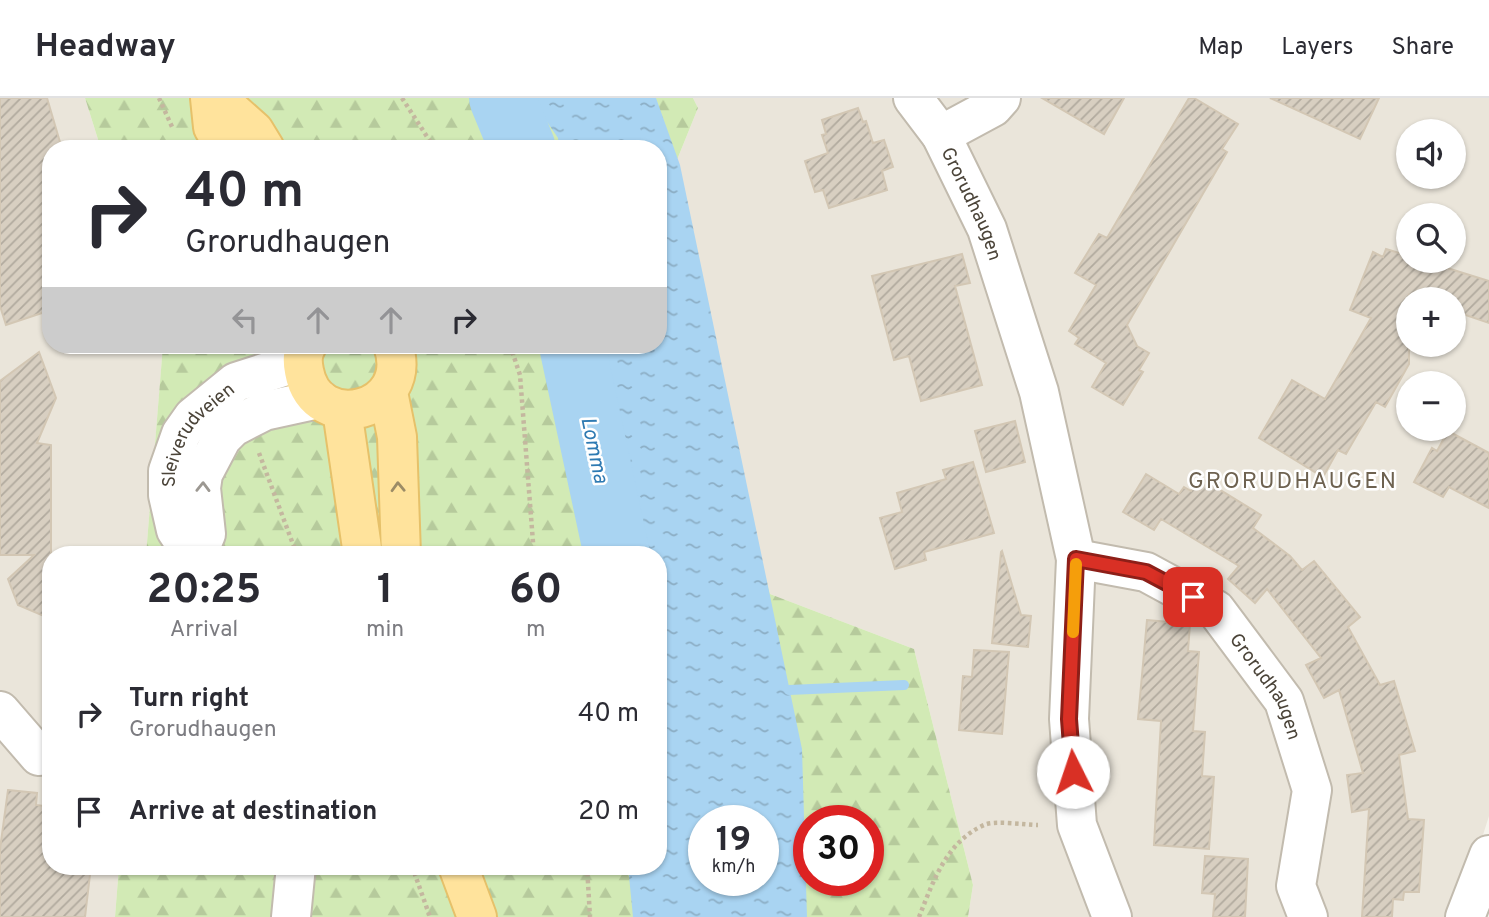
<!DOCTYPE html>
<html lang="en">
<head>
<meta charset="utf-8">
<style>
  body { margin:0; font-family:Overpass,sans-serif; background:#f7f7f7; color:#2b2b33; height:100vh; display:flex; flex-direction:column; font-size:26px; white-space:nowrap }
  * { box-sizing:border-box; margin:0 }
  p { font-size:23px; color:#7c7c81 }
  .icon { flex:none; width:38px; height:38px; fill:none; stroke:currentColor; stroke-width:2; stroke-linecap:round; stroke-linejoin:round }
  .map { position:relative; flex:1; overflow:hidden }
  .drawer { position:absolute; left:42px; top:448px; width:625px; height:329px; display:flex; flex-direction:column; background:#fff; border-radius:28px; box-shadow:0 2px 5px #0004 }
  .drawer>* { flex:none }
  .top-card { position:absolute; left:42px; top:42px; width:625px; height:214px; border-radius:28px; box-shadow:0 2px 5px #0004; background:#fff; color:#2b2b33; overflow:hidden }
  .fabs { position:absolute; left:1396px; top:21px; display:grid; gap:14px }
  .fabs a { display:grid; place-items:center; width:70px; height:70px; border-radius:50%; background:#fff; box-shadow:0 2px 5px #0004; font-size:35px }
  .speed { position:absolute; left:688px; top:707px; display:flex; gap:14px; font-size:35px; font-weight:700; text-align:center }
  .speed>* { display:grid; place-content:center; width:91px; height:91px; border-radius:50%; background:#fff; box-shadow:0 2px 5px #0004; line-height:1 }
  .speed small { font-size:18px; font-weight:400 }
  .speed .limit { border:10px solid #d22; background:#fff; color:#111 }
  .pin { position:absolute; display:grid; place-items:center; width:60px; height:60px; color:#fff; margin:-30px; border-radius:14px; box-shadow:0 4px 10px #0006 }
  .me { position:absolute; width:77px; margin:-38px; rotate:356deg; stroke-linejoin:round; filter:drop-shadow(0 0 5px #0008) }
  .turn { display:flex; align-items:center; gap:24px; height:147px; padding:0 28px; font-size:32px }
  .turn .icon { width:91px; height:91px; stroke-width:2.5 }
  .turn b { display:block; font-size:49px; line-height:60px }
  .lanes { display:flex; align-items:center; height:66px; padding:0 28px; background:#0003; justify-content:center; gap:35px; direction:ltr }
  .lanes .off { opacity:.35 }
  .eta { display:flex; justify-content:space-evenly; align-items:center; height:119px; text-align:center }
  .eta b { font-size:42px; font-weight:700; line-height:49px }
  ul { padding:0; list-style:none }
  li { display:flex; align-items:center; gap:21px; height:98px; padding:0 28px }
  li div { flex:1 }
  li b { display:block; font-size:26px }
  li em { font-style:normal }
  header { display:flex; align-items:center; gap:42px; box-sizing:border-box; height:98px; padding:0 35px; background:#fff; border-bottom:2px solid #e1e1e2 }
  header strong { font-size:33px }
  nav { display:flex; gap:38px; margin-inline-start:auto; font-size:24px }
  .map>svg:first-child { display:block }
</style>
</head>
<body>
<header>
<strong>Headway</strong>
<nav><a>Map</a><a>Layers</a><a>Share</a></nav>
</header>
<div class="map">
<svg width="1489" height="819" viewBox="0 0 1489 819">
  <defs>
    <pattern id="forest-firs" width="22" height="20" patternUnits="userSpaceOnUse" patternTransform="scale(1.75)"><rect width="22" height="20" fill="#d2eab5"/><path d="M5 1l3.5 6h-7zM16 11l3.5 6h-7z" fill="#b6ca9c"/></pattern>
    <pattern id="water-ripples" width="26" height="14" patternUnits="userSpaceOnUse" patternTransform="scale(1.75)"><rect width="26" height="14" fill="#a9d4f2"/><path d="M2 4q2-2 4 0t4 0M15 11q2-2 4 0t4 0" fill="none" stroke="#8caec5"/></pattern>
    <pattern id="building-hatch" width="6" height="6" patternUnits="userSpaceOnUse" patternTransform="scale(1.75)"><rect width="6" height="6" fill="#d8cfc1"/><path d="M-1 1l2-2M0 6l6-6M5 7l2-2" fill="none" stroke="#b1aa9e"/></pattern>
  </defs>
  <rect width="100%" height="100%" fill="#f6f3ec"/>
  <path fill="#eae5da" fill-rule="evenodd" d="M0 0H85L101 51H51V247L163 248 146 457H51V768H119L115 819H0Z
    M693 0H1489V718L1457 819H968L973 787 914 551 770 496 664 94 698 10ZM1409 33H1454V79H1409ZM1409 117H1454V163H1409ZM1409 201H1454V247H1409ZM1409 285H1454V331H1409Z"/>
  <path fill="url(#forest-firs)" fill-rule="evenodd" d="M85 0H693L698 10 664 94 770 496 914 551 973 787 968 819H115L119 768H658V457H146L163 247H658V51H101ZM704 723H763V782H704ZM808 723H868V782H808Z"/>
  <path fill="url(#water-ripples)" fill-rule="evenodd" d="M531 0H656L680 67 802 651 807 819H633L628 768H658V457H598L578 247H658V51H559L558 40ZM704 723H763V782H704Z"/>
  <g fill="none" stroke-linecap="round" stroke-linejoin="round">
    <path stroke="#a9d4f2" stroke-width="10" d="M789 592 904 587"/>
    <path stroke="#a9d4f2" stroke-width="66" d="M502 0 523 51
      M572 247 617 457"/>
  </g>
  <path fill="url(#building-hatch)" stroke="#d3c7b4" stroke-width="2" d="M0 0H47L62 51H51V212L6 227 0 208Z
    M1042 0H1124L1104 36Z
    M1189 0H1194L1238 26 1222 51 1227 54 1127 227 1137 248 1149 255 1139 272 1143 274 1123 307 1092 289 1106 265 1075 246 1079 240 1069 233 1096 187 1075 175 1099 136 1107 140Z
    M1270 0H1379L1360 41Z
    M858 10 863 24 866 23 873 45 884 42 893 69 882 73 887 92 829 110 823 92 815 94 805 63 828 55 822 37 826 36 822 22Z
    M1386 151 1409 158V163H1425L1489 183V225L1454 213V201H1420L1409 197V266L1385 309 1376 304 1346 356 1338 352 1323 379 1259 340 1292 282 1325 301 1371 220 1350 212 1373 154 1383 159Z
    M962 156 970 185 955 188 982 287 921 303 909 258 894 262 872 178Z
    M39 254 56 300 37 345 51 347V521L18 507 8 481 34 457H0V283Z
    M1015 323 1025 364 986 374 975 333Z
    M1448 333 1489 355V410L1449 389 1443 399 1414 384 1432 350 1437 353Z
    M973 364 994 435 924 454 926 462 895 471 880 420 902 414 897 395 946 381 943 372Z
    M1146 376 1179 396 1184 389 1191 393 1199 379 1261 417 1253 430 1290 458 1302 472 1314 463 1360 519 1348 529 1380 587 1394 583 1415 653 1399 657 1408 721 1424 722 1419 794H1404L1403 802 1393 801 1392 819H1362L1369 711 1352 714 1347 677 1363 675 1339 592 1324 600 1306 567 1321 560 1267 491 1255 505 1228 481 1239 468 1161 421 1154 432 1123 414Z
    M1002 453 1021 517 1031 518 1028 549 992 545 1001 454Z
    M1147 522 1190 526 1188 553 1199 554 1193 633 1205 634 1202 678 1214 679 1209 751 1154 747 1161 623 1138 621Z
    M974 552 1009 554 1002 636 959 632 963 578 972 579Z
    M8 692 37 695 36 707 51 709V768H91L85 819H0V751Z
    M1205 758 1248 761 1245 819H1213L1215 796 1202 795Z"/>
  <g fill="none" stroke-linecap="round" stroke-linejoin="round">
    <defs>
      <g id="minor">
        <path id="s1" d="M913 0 941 37 987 131 1039 294 1076 461 1069 621 1077 727 1112 819"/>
        <path d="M941 37 993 9 1001 0"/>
        <path d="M198 455 206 436 201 390 203 376 222 340 233 329 264 313 319 301"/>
        <path id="s2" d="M198 457 184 444 176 432 168 397V373L181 336 193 319 236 284 302 263"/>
        <path id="s3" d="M1076 461 1146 474 1216 512 1284 603 1312 692 1296 788 1308 819"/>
        <path d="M0 613 39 658"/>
        <path d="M291 819 296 768"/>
        <path d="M1465 819 1489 757"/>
      </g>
      <path id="major" d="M210 0 213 29 226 51
        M217 0 254 33 265 51
        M307 247C302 256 302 263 304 273 316 339 416 314 393 247
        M388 294 397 339 401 457
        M342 312 363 457
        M458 768 477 819"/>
    </defs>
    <use href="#minor" stroke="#c2bbae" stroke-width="42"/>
    <use href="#major" stroke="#e6c16a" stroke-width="42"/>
    <path stroke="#c4b79f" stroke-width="4.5" stroke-dasharray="3.5 3.5" stroke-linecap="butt" d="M159 0 173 31
      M402 0 435 51
      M510 247 520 277 534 457
      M259 355 297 457
      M412 768 430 819
      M587 768 590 819
      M919 819C933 784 946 744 984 727 994 722 1026 727 1038 727"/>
    <use href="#minor" stroke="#fff" stroke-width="38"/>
    <use href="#major" stroke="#ffe39c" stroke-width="38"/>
  </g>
  <defs><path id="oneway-chevron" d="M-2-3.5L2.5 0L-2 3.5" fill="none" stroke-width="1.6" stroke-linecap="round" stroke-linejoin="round" transform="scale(1.75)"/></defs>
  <use stroke="#9c9892" href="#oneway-chevron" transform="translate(203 389) rotate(-89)"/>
  <use stroke="#9c8c66" href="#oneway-chevron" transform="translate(398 389) rotate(-92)"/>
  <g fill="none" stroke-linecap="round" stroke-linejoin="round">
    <defs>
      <path id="route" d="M1073 674 1069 621 1076 461 1146 474 1193 499"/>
    </defs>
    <use href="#route" stroke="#8d1f18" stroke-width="18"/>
    <use href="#route" stroke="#d93025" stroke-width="12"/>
    <path stroke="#f59e0b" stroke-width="12" d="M1073 534 1076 466"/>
  </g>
  <g text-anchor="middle" stroke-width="5" stroke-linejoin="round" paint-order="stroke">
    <g font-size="19" fill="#4b4439" stroke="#fff">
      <text dy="7" stroke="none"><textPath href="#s1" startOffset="122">Grorudhaugen</textPath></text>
      <text dy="7" stroke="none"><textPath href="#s2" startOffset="140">Sleiverudveien</textPath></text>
      <text dy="7" stroke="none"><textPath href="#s3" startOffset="243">Grorudhaugen</textPath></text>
    </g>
    <g font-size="21" font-style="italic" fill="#2e7ab2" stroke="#fff">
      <text transform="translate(595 352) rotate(78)" y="7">Lomma</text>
    </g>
    <g font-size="23" letter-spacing="2" fill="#6e6250" stroke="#fff">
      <text x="1293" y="390">GRORUDHAUGEN</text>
    </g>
  </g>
</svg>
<div class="fabs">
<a><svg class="icon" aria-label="sound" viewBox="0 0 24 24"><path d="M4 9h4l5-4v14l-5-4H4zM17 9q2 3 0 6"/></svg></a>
<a><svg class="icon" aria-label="search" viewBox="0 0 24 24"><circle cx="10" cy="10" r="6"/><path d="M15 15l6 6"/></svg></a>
<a>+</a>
<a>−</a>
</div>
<div class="speed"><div>19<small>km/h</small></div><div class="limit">30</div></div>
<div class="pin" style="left:1193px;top:499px;background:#d93025"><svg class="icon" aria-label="arrive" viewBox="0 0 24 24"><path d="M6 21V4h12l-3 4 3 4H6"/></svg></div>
<svg class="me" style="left:1073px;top:674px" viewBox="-20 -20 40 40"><circle r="19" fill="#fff"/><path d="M0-13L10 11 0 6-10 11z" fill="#d93025"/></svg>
<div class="top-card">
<div class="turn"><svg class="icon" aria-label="right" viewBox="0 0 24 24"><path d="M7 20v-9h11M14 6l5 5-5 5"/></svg><div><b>40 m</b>Grorudhaugen</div></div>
<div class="lanes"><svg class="icon off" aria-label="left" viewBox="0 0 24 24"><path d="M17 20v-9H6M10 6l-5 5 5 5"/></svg><svg class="icon off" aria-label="ahead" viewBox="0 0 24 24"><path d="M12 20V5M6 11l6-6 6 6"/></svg><svg class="icon off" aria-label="ahead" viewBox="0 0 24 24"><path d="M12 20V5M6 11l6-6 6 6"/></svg><svg class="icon" aria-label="right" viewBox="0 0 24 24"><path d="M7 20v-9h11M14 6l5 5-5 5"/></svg></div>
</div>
<section class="drawer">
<div class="eta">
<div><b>20:25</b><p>Arrival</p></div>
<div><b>1</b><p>min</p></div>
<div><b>60</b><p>m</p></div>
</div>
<ul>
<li><svg class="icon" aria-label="right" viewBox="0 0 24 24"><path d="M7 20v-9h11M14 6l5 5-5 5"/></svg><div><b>Turn right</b><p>Grorudhaugen</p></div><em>40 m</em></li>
<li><svg class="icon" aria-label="arrive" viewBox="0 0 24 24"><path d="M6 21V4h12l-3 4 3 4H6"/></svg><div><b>Arrive at destination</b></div><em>20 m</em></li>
</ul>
</section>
</div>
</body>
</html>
